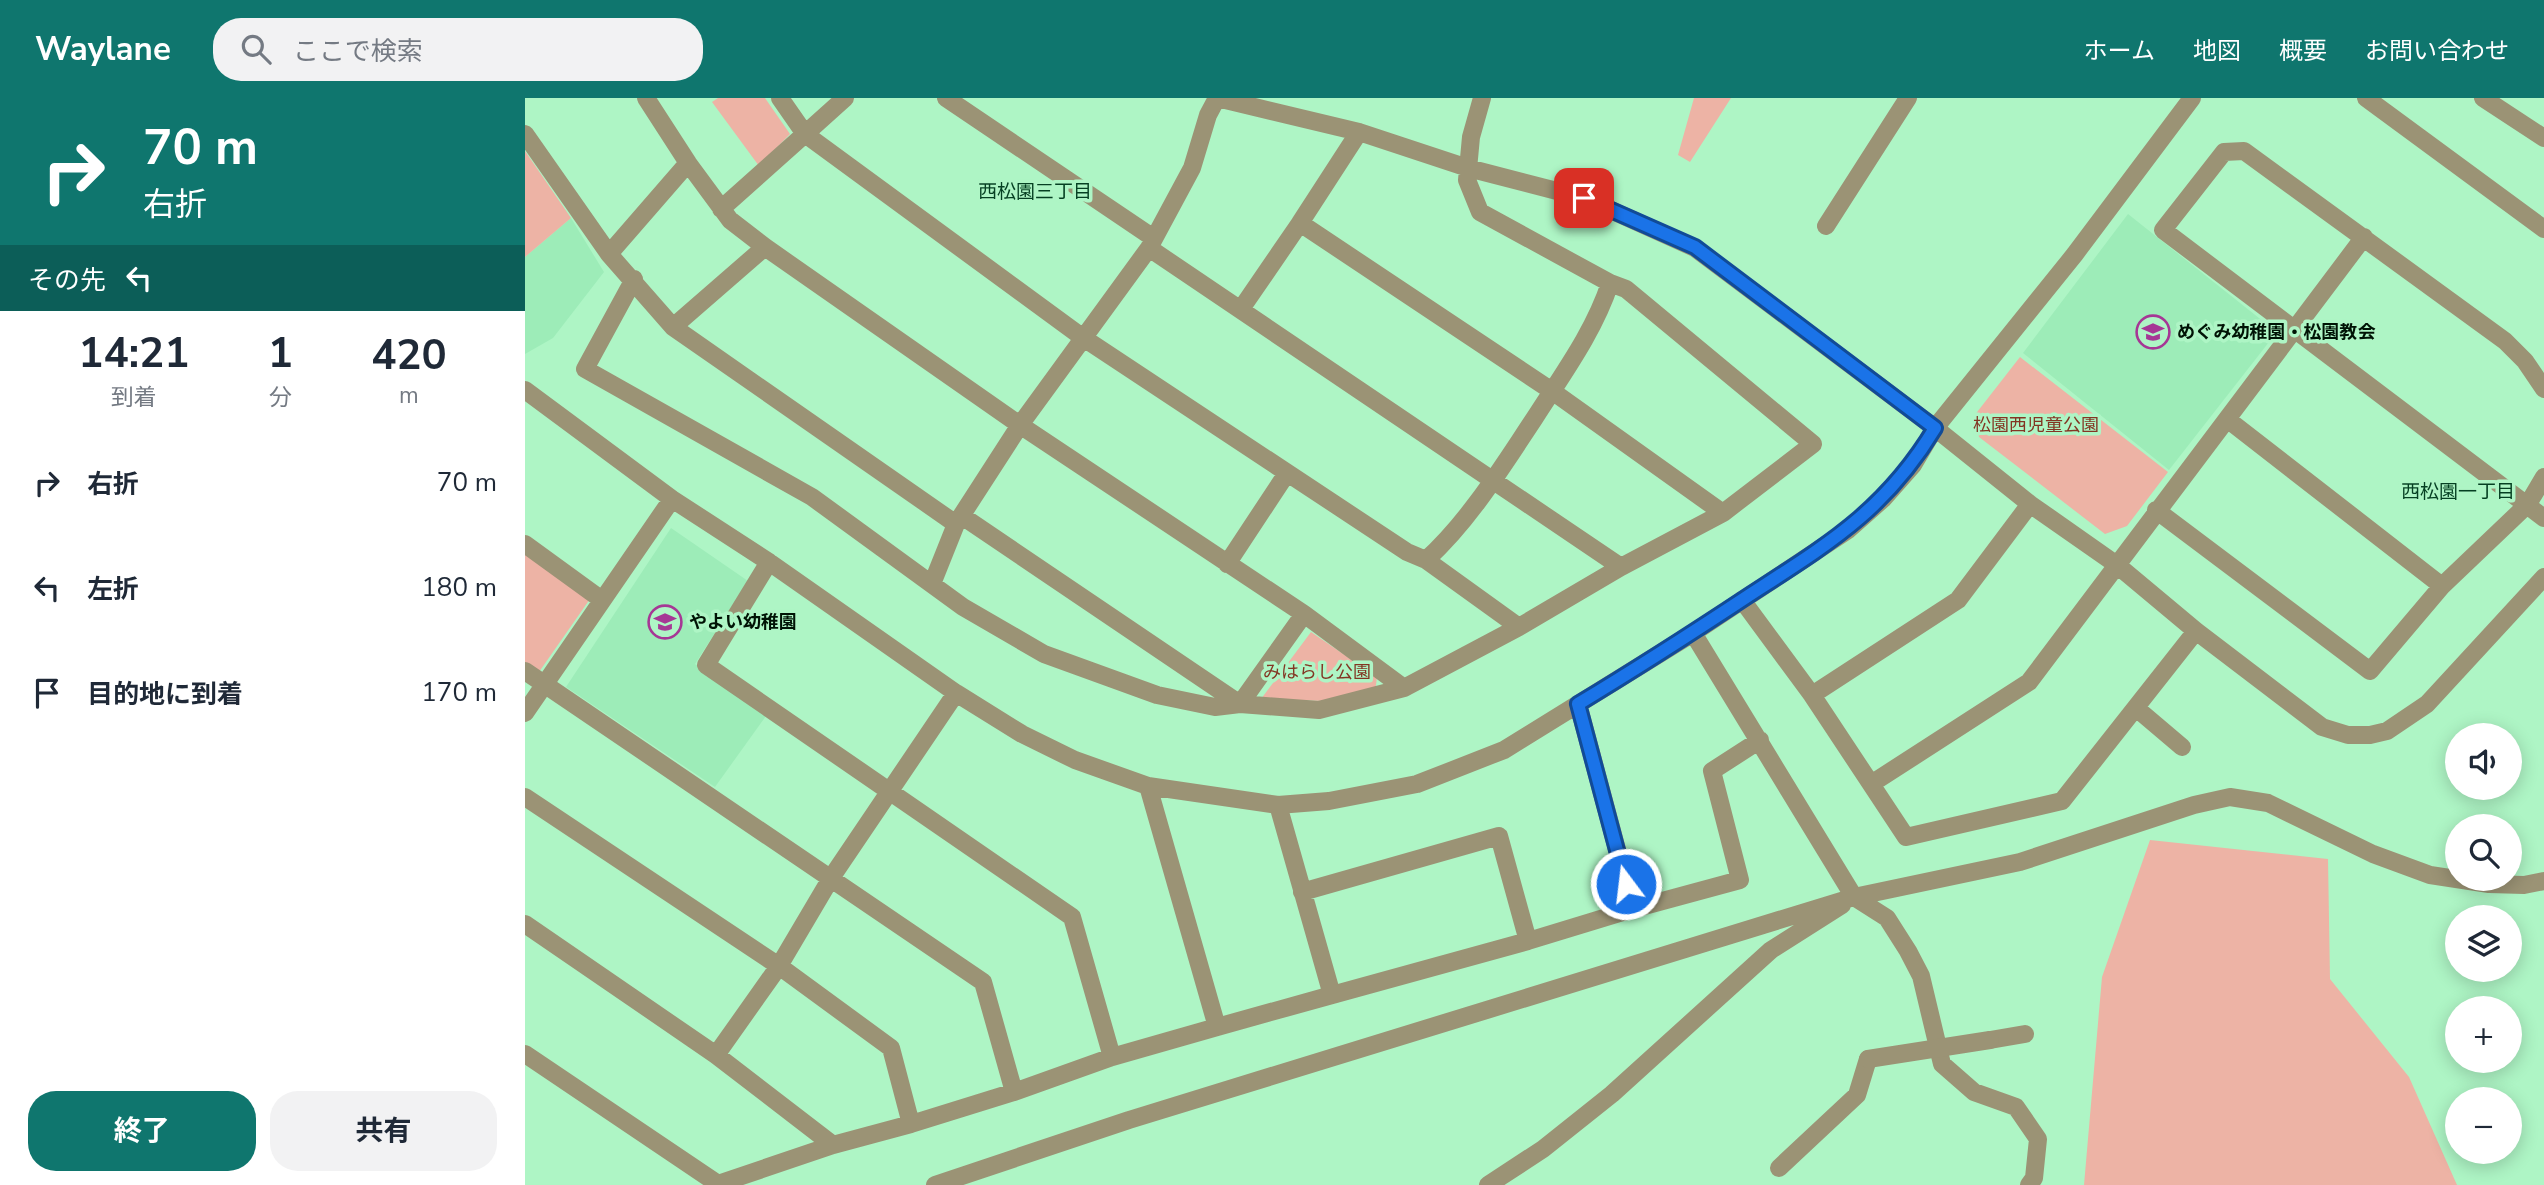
<!DOCTYPE html>
<html lang="ja">
<head>
<meta charset="utf-8">
<style>
  body { margin:0; font-family:"Nunito Sans","Noto Sans JP",sans-serif; background:#f2f2f3; color:#1f2937; height:100vh; display:flex; flex-direction:column; font-size:26px; white-space:nowrap }
  * { box-sizing:border-box; margin:0 }
  p { font-size:23px; color:#747a83 }
  .icon { flex:none; width:38px; height:38px; fill:none; stroke:currentColor; stroke-width:2; stroke-linecap:round; stroke-linejoin:round }
  .map { position:relative; flex:1; overflow:hidden }
  .details { display:flex; flex-direction:column; background:#fff; width:525px }
  .details>* { flex:none }
  .hud { background:#0f766e; color:#fff; overflow:hidden }
  .fabs { position:absolute; left:1920px; top:625px; display:grid; gap:14px }
  .fabs a { display:grid; place-items:center; width:77px; height:77px; border-radius:50%; background:#fff; box-shadow:0 4px 18px #0003; font-size:35px }
  .pin { position:absolute; display:grid; place-items:center; width:60px; height:60px; color:#fff; margin:-30px; border-radius:14px; box-shadow:0 4px 10px #0006 }
  .me { position:absolute; width:77px; margin:-38px; rotate:345deg; stroke-linejoin:round; filter:drop-shadow(0 0 5px #0008) }
  .turn { display:flex; align-items:center; gap:24px; height:147px; padding:0 28px; font-size:32px }
  .turn .icon { width:91px; height:91px; stroke-width:2.5 }
  .turn b { display:block; font-size:49px; line-height:60px }
  .then { display:flex; align-items:center; height:66px; padding:0 28px; background:#0003; gap:14px; font-size:26px }
  .eta { display:flex; justify-content:space-evenly; align-items:center; height:119px; text-align:center }
  .eta b { font-size:42px; font-weight:700; line-height:49px }
  .primary-button { display:flex; gap:14px; margin-top:auto; padding:14px 28px }
  .primary-button a { flex:1; height:80px; border-radius:28px; background:#0f766e; color:#fff; font-size:28px; font-weight:700; line-height:80px; text-align:center }
  .primary-button a+a { background:#f2f2f3; color:#1f2937 }
  ul { padding:0; list-style:none }
  li { display:flex; align-items:center; gap:21px; height:105px; padding:0 28px }
  li div { flex:1 }
  li b { display:block; font-size:26px }
  li em { font-style:normal }
  header { display:flex; align-items:center; gap:42px; box-sizing:border-box; height:98px; padding:0 35px; background:#0f766e; color:#fff }
  header strong { font-size:33px }
  nav { display:flex; gap:38px; margin-inline-start:auto; font-size:24px }
  .search { width:490px; height:63px; background:#f2f2f3; display:flex; align-items:center; gap:18px; box-sizing:border-box; padding:0 24px; border-radius:28px; color:#747a83; font-size:26px }
  main { display:flex; flex:1; min-height:0 }
  .map>svg:first-child { display:block }
</style>
</head>
<body>
<header>
<strong>Waylane</strong>
<div class="search"><svg class="icon" aria-label="search" viewBox="0 0 24 24"><circle cx="10" cy="10" r="6"/><path d="M15 15l6 6"/></svg>ここで検索</div>
<nav><a>ホーム</a><a>地図</a><a>概要</a><a>お問い合わせ</a></nav>
</header>
<main>
<section class="details">
<div class="hud">
<div class="turn"><svg class="icon" aria-label="right" viewBox="0 0 24 24"><path d="M7 20v-9h11M14 6l5 5-5 5"/></svg><div><b>70 m</b>右折</div></div>
<div class="then">その先<svg class="icon" aria-label="left" viewBox="0 0 24 24"><path d="M17 20v-9H6M10 6l-5 5 5 5"/></svg></div>
</div>
<div class="eta">
<div><b>14:21</b><p>到着</p></div>
<div><b>1</b><p>分</p></div>
<div><b>420</b><p>m</p></div>
</div>
<ul>
<li><svg class="icon" aria-label="right" viewBox="0 0 24 24"><path d="M7 20v-9h11M14 6l5 5-5 5"/></svg><div><b>右折</b></div><em>70 m</em></li>
<li><svg class="icon" aria-label="left" viewBox="0 0 24 24"><path d="M17 20v-9H6M10 6l-5 5 5 5"/></svg><div><b>左折</b></div><em>180 m</em></li>
<li><svg class="icon" aria-label="arrive" viewBox="0 0 24 24"><path d="M6 21V4h12l-3 4 3 4H6"/></svg><div><b>目的地に到着</b></div><em>170 m</em></li>
</ul>
<div class="primary-button"><a>終了</a><a>共有</a></div>
</section>
<div class="map">
<svg width="2019" height="1087" viewBox="0 0 2019 1087">
  <rect width="100%" height="100%" fill="#aef5c5"/>
  <path fill="#9decb8" d="M1603 116 1739 224 1744 244 1644 372 1498 255Z
    M46 120 79 174 28 240 0 256V159Z
    M146 430 223 483 170 566 241 618 190 689 41 589Z"/>
  <path fill="#edb3a5" d="M193 0H240L265 36 234 68 187 4Z
    M1169 0H1206L1165 64 1153 57Z
    M0 53 46 120 0 159Z
    M1495 259 1643 374 1602 428 1580 436 1454 339 1449 318Z
    M0 456 65 501 14 574 0 564Z
    M786 534 852 579 850 595 799 603 736 601Z
    M1625 742 1803 761 1805 881 1884 979 1932 1087H1559L1577 879Z"/>
  <g fill="none" stroke-linecap="round" stroke-linejoin="round">
    <path stroke="#9b9375" stroke-width="18" d="M320 0 280 36 557 239 882 454 901 462C944 423 977 369 1009 321 1037 277 1069 234 1085 185L955 114 942 82 946 39 957 0
      M421 0 627 139
      M1841 0 2019 131
      M1958 0 2019 40
      M0 36 84 156 163 65 121 0
      M163 65 205 122 240 149
      M196 111 280 36 255 0
      M775 125 834 34
      M1301 128 1383 0
      M624 150 1096 469 994 529 901 462
      M84 156 148 229
      M109 181 60 271 287 399 438 509 519 556 632 597 690 609 715 606 794 612 879 590 994 529
      M716 211 775 125 1027 293 1198 415 1288 346 1101 191 1085 185
      M2019 291 2000 263 1980 243 1719 53 1699 54 1638 132 2019 420
      M0 292 147 401 244 464 431 595 497 636 550 662 623 688 753 707 804 703 892 686 979 652 1168 535 1323 432 1358 401 1388 367 1410 330 1550 156 1667 0
      M1702 321 1917 488
      M1505 406 1433 502 1287 597 1381 739 1537 703 1671 533
      M1631 412 1845 573 1917 488 2003 406 2019 379
      M437 418 715 606 779 516
      M0 446 77 502
      M244 464 181 567 547 819 587 959 692 929 623 688
      M702 466 762 375
      M1096 469 1198 415
      M407 486 431 426
      M1217 502 1287 597
      M1168 535 1329 799 1362 820 1383 853 1396 878 1417 966 1449 994 1491 1009 1513 1041 1509 1080 1504 1087
      M0 573 458 884 489 994 386 1026 366 950 254 868 0 699
      M879 590 779 516 495 327 240 149 148 229 431 426 495 327 624 150 667 70 683 17 692 0 834 34 943 70 1059 100 1170 150 1410 330 1505 406 1592 467 1671 533 1797 629 1823 637H1845L1862 633 1902 606 2019 479
      M1053 606 1108 811 1215 782 1187 673 1235 642
      M1611 610 1657 649
      M0 615 147 401
      M1346 686 1504 584 1839 139
      M753 707 807 897 1003 843 974 738 777 794
      M0 826 191 957 308 1047 193 1086 0 956
      M1003 843 1108 811
      M692 929 807 897
      M1465 942 1500 936
      M191 957 254 868 306 780 431 595
      M489 994 587 959
      M308 1047 386 1026
      M1254 1070 1332 997 1343 961
      M410 1087 604 1022 1329 799 1495 764 1669 707 1705 699 1743 705 1848 756 1905 777 1964 786 1999 787 2019 783
      M963 1087 1018 1051 1087 996 1246 852 1317 807"/>
    <path stroke="#9b9375" stroke-width="18" d="M1343 961 1465 942"/>
  </g>
  <g fill="none" stroke-linecap="round" stroke-linejoin="round">
    <defs>
      <path id="route" d="M1059 100 1170 149 1410 330C1360 413 1303 446 1223 498 1167 535 1111 571 1053 606L1101 786"/>
    </defs>
    <use href="#route" stroke="#114b97" stroke-width="18"/>
    <use href="#route" stroke="#1a73e8" stroke-width="12"/>
  </g>
  <defs>
    <symbol id="school-ring" viewBox="-11 -11 22 22"><circle r="9.5" fill="#aef5c5" stroke="#a63795" stroke-width="1.5"/><path d="M0-5L7-2L0 1L-7-2ZM-4 1L0 2.5L4 1V4Q0 6-4 4Z" fill="#a63795"/></symbol>
  </defs>
  <g fill-rule="evenodd">
    <use href="#school-ring" x="1609" y="215" width="38" height="38"/>
    <use href="#school-ring" x="121" y="505" width="38" height="38"/>
  </g>
  <g text-anchor="middle" stroke-width="7" stroke-linejoin="round" paint-order="stroke">
    <g font-size="18" font-weight="bold" fill="#001305" stroke="#aef5c5" text-anchor="start">
      <text x="1652" y="240">めぐみ幼稚園・松園教会</text>
      <text x="164" y="530">やよい幼稚園</text>
    </g>
    <g font-size="18" fill="#833523" stroke="#aef5c5">
      <text x="1511" y="333">松園西児童公園</text>
      <text x="792" y="580">みはらし公園</text>
    </g>
    <g font-size="19" fill="#053f22" stroke="#aef5c5">
      <text x="510" y="100">西松園三丁目</text>
      <text x="1933" y="400">西松園一丁目</text>
    </g>
  </g>
</svg>
<div class="fabs">
<a><svg class="icon" aria-label="sound" viewBox="0 0 24 24"><path d="M4 9h4l5-4v14l-5-4H4zM17 9q2 3 0 6"/></svg></a>
<a><svg class="icon" aria-label="search" viewBox="0 0 24 24"><circle cx="10" cy="10" r="6"/><path d="M15 15l6 6"/></svg></a>
<a><svg class="icon" aria-label="layers" viewBox="0 0 24 24"><path d="M12 4l9 5-9 5-9-5zM3 14l9 5 9-5"/></svg></a>
<a>+</a>
<a>−</a>
</div>
<div class="pin" style="left:1059px;top:100px;background:#d93025"><svg class="icon" aria-label="arrive" viewBox="0 0 24 24"><path d="M6 21V4h12l-3 4 3 4H6"/></svg></div>
<svg class="me" style="left:1101px;top:786px" viewBox="-20 -20 40 40"><circle r="17" fill="#1a73e8" stroke="#fff" stroke-width="3"/><path d="M0-11L8 9 0 5-8 9z" fill="#fff"/></svg>
</div>
</main>
</body>
</html>
